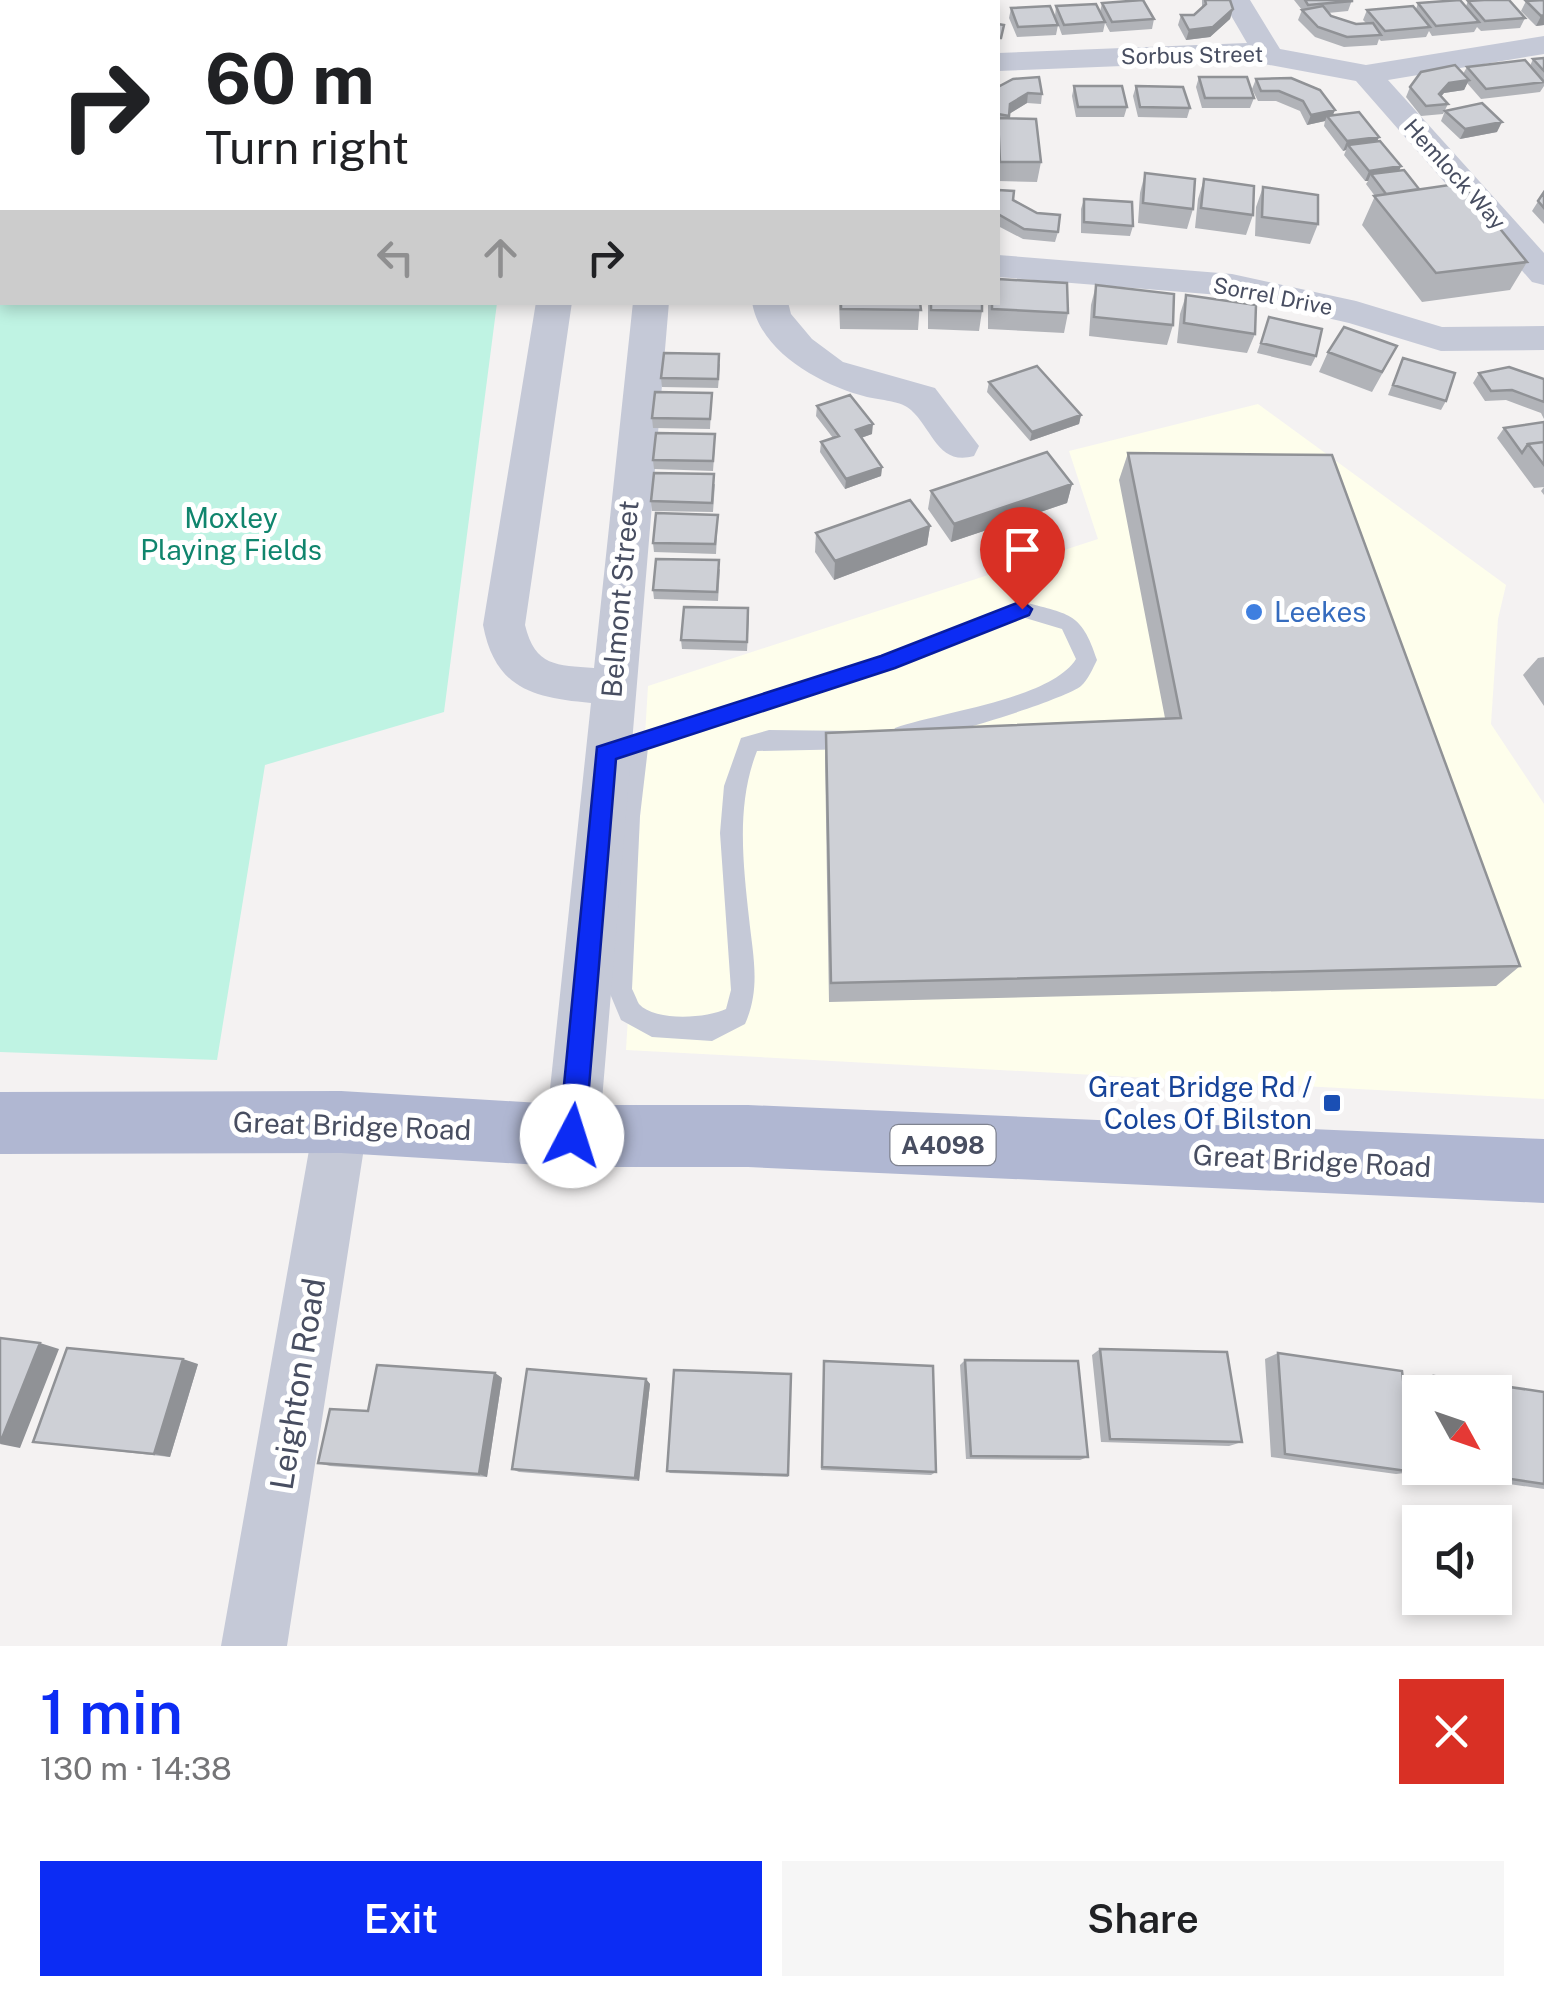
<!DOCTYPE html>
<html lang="en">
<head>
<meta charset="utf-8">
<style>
  body { margin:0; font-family:"Public Sans",sans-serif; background:#f6f6f6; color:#202124; height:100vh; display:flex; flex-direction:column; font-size:38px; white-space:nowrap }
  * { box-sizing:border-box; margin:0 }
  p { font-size:32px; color:#757577 }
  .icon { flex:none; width:55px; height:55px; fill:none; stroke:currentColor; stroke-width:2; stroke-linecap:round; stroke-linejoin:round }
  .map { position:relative; height:1646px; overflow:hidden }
  .details { display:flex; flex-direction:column; background:#fff; flex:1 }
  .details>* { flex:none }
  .hud { position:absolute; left:0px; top:0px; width:1000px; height:305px; box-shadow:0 5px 15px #0003; background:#fff; color:#202124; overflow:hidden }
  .needle { width:65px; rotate:130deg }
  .buttons { position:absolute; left:1402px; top:1375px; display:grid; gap:20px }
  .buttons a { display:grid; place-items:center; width:110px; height:110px; border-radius:0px; background:#fff; box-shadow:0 5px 15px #0003; font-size:50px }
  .pin { position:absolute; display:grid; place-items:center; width:85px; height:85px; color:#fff; margin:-102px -42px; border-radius:50% 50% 50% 0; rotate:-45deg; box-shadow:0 0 10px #0007 }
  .pin .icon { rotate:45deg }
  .me { position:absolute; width:110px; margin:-55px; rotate:5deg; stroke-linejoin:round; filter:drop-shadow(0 0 8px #0008) }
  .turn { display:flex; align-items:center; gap:35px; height:210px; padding:0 40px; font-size:45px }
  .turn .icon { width:130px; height:130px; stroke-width:2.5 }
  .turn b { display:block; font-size:70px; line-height:85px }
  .lanes { display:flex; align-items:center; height:95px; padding:0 40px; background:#0003; justify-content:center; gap:50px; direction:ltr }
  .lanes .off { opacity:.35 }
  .round { display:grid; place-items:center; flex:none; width:105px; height:105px; border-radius:0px; background:#f6f6f6 }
  .head { display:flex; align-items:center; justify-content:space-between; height:170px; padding:0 40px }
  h1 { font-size:60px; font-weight:600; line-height:75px; color:#0c2cf4 }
  .primary-button { display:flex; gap:20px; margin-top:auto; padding:20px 40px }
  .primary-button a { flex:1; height:115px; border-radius:0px; background:#0c2cf4; color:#fff; font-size:40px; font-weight:600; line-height:115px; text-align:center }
  .primary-button a+a { background:#f6f6f6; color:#202124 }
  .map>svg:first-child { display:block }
</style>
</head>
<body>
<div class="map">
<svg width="1544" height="1646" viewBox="0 0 1544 1646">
  <rect width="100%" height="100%" fill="#f4f2f2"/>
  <path fill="#fefeec" d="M1258 404 1506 585 1498 619 1491 724 1544 804V1099L626 1050 648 686 1098 539 1069 451Z"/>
  <path fill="#bff3e3" d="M0 110 2 302 497 303 444 712 265 765 217 1060 0 1052Z"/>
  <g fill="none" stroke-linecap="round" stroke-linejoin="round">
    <path fill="#c5c9d7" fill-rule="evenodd" d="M1021 601C1068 615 1081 610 1097 660 1093 668 1088 680 1081 686 1062 701 915 747 895 740L892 734 895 728C941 712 1051 699 1076 659L1062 629 1022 617 894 668 648 748 640 816 632 989C633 990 638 1003 639 1004 655 1022 708 1018 726 1009L731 990 720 833 724 786 741 738 769 730 857 731 865 734 868 740 865 746 857 749 757 751C736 804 743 863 749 918 753 956 761 988 745 1024L712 1041 652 1037 621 1020 608 989 618 816 626 755 605 762 597 759 594 753 597 747 880 656Z"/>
    <path fill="#c5c9d7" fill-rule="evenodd" d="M873 0H902L903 2H874Z
      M1222 0H1250L1280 49 1366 65 1544 36V54L1388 80 1544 253V285L1532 282 1356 81 1248 61 998 71V53L1247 43Z
      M998 255 1232 274 1356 301 1442 327 1544 326V350L1441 351 1349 323 1232 296 998 277Z
      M536 302H572L525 625C535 667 557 665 594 668L633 302H669L599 1136 591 1155 572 1163 553 1155 545 1136 591 703C532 698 495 688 483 625Z
      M752 302H788L791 314 812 339 843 362 935 388 979 446 974 456C938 466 933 430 911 410 902 401 880 400 867 397 823 386 760 353 752 302Z
      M341 1095 360 1103 368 1122 287 1646H221L314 1122 322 1103Z"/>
    <path fill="#b0b7d2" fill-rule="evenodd" d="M341 1091 572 1105H748L1544 1139V1203L748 1167H572L341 1153 0 1154V1092Z"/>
  </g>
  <path fill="#b1b3b8" d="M1202 0H1230L1233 9 1230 19 1210 37 1186 40 1178 25 1181 15H1194L1202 8Z
    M1294 0H1352L1348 11 1328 13 1331 16 1356 24H1367L1363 20 1367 10 1416 9 1418 3 1466 6 1468 1 1525 18 1520 28 1481 31 1477 27 1474 32 1432 36 1429 31 1426 37 1381 41 1379 39 1377 45 1344 47 1315 37 1298 20 1302 10Z
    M1544 0V25L1536 26 1521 11 1526 1Z
    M1102 3 1154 19 1152 29 1110 32 1105 23 1103 32 1062 35 1055 16 1056 6 1100 12Z
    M1011 8 1058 25 1056 35 1017 37 1009 18Z
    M1544 58V86L1540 92 1481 99 1467 83 1464 90 1444 93 1441 96 1448 104 1443 114 1421 116 1406 97 1410 87 1463 74 1467 67 1530 66 1533 59Z
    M1199 77 1254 98 1250 108H1202L1196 87Z
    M1256 79 1379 137 1377 141 1399 171 1419 189 1527 262 1510 290 1422 302 1362 225 1375 196 1366 184 1368 181H1365L1344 155 1346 150 1343 151 1324 126 1325 121 1307 125 1300 111 1276 101H1258L1252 89Z
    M1074 86 1127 107 1124 117H1076L1072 96Z
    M1136 86 1190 108 1187 118 1138 117 1133 96Z
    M998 87 1042 94 1041 104 1027 103 1009 114 1008 118 1041 162 1037 182 998 181Z
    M1445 111 1497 132 1460 139 1441 121Z
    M1145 173 1193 209 1187 229 1138 223 1140 193Z
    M1204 179 1253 215 1246 235 1195 228 1198 199Z
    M1263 187 1318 224 1310 244 1255 236 1256 207Z
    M998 190 1037 213 1058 232 1055 242 1023 239 998 226Z
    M1544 192V224L1532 211Z
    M1084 199 1133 226 1130 236 1081 233V209Z
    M1096 285 1173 325 1167 345 1089 336 1091 305Z
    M1186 295 1255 334 1247 353 1177 343 1180 314Z
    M839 302H920L918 330 840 329Z
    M928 302H982V311L979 331 928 329Z
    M988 302H998L1068 313 1064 333 988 329Z
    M1269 317 1316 356 1311 366 1257 353Z
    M1328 352 1387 365 1372 392 1319 372Z
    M1403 358 1446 401 1441 410 1388 395Z
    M720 364 718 388 662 387 661 378Z
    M1479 373 1544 379V419L1541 413 1506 400 1485 401 1473 383Z
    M989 382 1081 415 1079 424 1030 441 987 392Z
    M712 393 710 429 653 428 652 418Z
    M817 406 872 434 861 438 882 467 881 476 845 489 820 452 821 442 833 438 816 416Z
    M1544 422V495L1541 491 1544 487 1534 488 1497 438 1504 428Z
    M715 444 713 471 654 469 653 460Z
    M1128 453 1520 966 1496 986 829 1002 825 757 826 733 1165 718 1119 480Z
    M715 484 713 512 652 511 651 501Z
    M1072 484 1067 503 951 542 928 509 931 491Z
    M718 515 716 554 654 552 653 543Z
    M930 526 927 545 834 580 815 552 816 533Z
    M720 569 718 601 654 599 653 590Z
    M749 617 747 651 682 649 681 640Z
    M1544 657V706L1523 675 1538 658Z
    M1100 1349 1242 1442 1229 1446 1101 1442 1092 1355Z
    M1278 1353 1414 1472 1396 1474 1271 1457 1265 1359Z
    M965 1360 1088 1457 1080 1460 966 1459 960 1365Z
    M824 1361 936 1472 931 1475 821 1470Z
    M198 1364 170 1457 33 1442Z
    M495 1373 502 1378 487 1477 330 1466 318 1463 368 1411Z
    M791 1374 788 1477 670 1473 667 1471Z
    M1434 1376 1544 1392V1489L1427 1472 1426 1468H1495V1392H1420V1413L1416 1381Z
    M646 1379 650 1384 639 1481 519 1472 512 1469Z"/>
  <path fill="#909296" d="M939 0H980L979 2H938Z
    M1233 9 1230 19 1210 37 1186 40 1189 30Z
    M1544 15V25L1536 26 1541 16Z
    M1469 80 1464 90 1444 93 1435 104 1439 94 1449 83Z
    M1028 93 1027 103 1009 114 1010 104Z
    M1335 110 1331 120 1327 116 1325 121 1307 125 1311 115Z
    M1502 122 1497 132 1460 139 1465 129Z
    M1379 137 1375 147 1348 145 1346 150 1343 151 1347 141Z
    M1401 166 1397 177 1371 174 1368 181H1365L1369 171Z
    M1081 415 1079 424 1030 441 1032 432Z
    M873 424 872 434 855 440 856 430Z
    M882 467 881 476 845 489 846 479Z
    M1072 484 1067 503 951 542 954 524Z
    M930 526 927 545 834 580 835 561Z
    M40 1343 59 1349 20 1448 0 1444Z
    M183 1359 198 1364 170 1457 154 1454Z
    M495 1373 502 1378 487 1477 479 1474Z
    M646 1379 650 1384 639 1481 635 1478Z"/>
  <path fill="#ced0d6" stroke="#909296" stroke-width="2.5" d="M1143 0 1154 19 1112 22 1102 3Z
    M1205 0H1230L1233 9 1213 27 1189 30 1181 15H1194L1206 4Z
    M1305 0H1352V1L1308 5Z
    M1460 0 1479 22 1436 26 1418 3Z
    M1484 0H1509L1525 18 1485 21 1468 1Z
    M1544 0V15L1541 16 1526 1Z
    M1096 4 1105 22 1064 25 1056 6Z
    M1050 6 1058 25 1018 27 1011 8Z
    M1323 6 1331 16 1356 24 1373 23 1381 35 1347 37 1318 27 1302 10Z
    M1413 6 1430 27 1385 31 1367 10Z
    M998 24 1004 25 1001 38H998Z
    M1544 58V71L1533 59Z
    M1525 60 1544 82 1486 89 1467 67Z
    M1455 65 1469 80 1449 83 1439 94 1448 104 1426 106 1410 87 1421 72Z
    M1039 77 1042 94 1028 93 1010 104 1009 116 998 114V87L1013 79Z
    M1199 77H1247L1254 98H1205Z
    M1291 78 1320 90 1335 110 1311 115 1303 101 1279 91H1261L1256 79Z
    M1074 86H1122L1127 107H1078Z
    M1136 86 1183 87 1190 108 1140 107Z
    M1482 103 1502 122 1465 129 1445 111Z
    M1359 112 1379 137 1347 141 1327 116Z
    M998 118 1036 119 1041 162H1000Z
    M1380 141 1401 166 1369 171 1348 145Z
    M1404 170 1419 189 1386 194 1371 174Z
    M1145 173 1195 179 1193 209 1143 203Z
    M1204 179 1254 186 1253 215 1201 208Z
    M1463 183 1527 262 1436 273 1374 196Z
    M1263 187 1318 195V224L1262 217Z
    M998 190 1014 191 1013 200 1037 213 1060 215 1058 232 1024 229 998 214Z
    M1544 192V208L1538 201Z
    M1084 199 1132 202 1133 226 1084 222Z
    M998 279 1067 283 1068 313 992 309V302H998Z
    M1096 285 1174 294 1173 325 1094 317Z
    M1186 295 1256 305 1255 334 1184 323Z
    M841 302H920L921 310 841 309Z
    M931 302H982V311L931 310Z
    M1269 317 1322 329 1316 356 1261 343Z
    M1344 327 1397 346 1382 372 1328 352Z
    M664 353 719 354 718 379 661 378Z
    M1403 358 1455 373 1446 401 1393 385Z
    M1037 366 1081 415 1032 432 989 382Z
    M1509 367 1544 379V402L1512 390 1491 391 1479 373Z
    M655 392 712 393 710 419 652 418Z
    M850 395 873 424 856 430 882 467 846 479 821 442 839 436 817 406Z
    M1544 422V442L1528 444 1522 453 1504 428Z
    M656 433 715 434 713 461 653 460Z
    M1544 442V465L1528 444Z
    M1047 452 1072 484 954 524 931 491Z
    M1128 453 1332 455 1520 966 831 983 826 733 1181 718Z
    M654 473 714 474 712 503 651 501Z
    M910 500 930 526 835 561 816 533Z
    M656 513 718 515 715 544 653 543Z
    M656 559 719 560 717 592 653 590Z
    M684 607 748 608 747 642 681 640Z
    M0 1338 40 1343 0 1443Z
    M67 1348 183 1359 154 1454 33 1442Z
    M1100 1349 1227 1352 1242 1442 1110 1439Z
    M1278 1353 1402 1371 1414 1472 1285 1454Z
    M965 1360 1078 1361 1088 1457 971 1456Z
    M824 1361 933 1366 936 1472 822 1467Z
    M377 1365 495 1373 479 1474 318 1463 330 1409 368 1411Z
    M527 1369 646 1379 635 1478 512 1469Z
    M674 1370 791 1374 788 1475 667 1471Z
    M1434 1376 1544 1392V1484L1445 1469V1468H1495V1392H1436Z"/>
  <path fill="#0c2cf4" stroke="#081d9f" stroke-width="2.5" d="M1022 601 1032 609 1029 615 895 668 616 759 585 1136 581 1145 572 1148 563 1145 559 1136 597 747 881 656Z"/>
  <circle fill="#3f7fe0" stroke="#fff" stroke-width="4" cx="1254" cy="612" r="10"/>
  <rect fill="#1a4fb4" stroke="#fff" stroke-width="4" x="1322" y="1093" width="20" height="20" rx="5"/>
  <g text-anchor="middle" stroke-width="10" stroke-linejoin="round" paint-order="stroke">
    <g font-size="22" fill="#484e61" stroke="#fff">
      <text transform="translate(1192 55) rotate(-1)" y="8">Sorbus Street</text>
      <text transform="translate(1455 174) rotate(48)" y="8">Hemlock Way</text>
      <text transform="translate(1273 296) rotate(11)" y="8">Sorrel Drive</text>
    </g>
    <rect fill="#fff" stroke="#7f8390" stroke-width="2.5" x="890.5" y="1125" width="105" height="40" rx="8"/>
    <g font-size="25" font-weight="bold" fill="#484e61">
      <text x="943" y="1154">A4098</text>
    </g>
    <g font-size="28" fill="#10856d" stroke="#fff">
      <text x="231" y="528">Moxley<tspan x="231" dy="32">Playing Fields</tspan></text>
    </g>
    <g font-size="28" fill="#484e61" stroke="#fff">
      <text transform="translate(620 599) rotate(-85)" y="10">Belmont Street</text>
      <text transform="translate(352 1126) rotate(2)" y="10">Great Bridge Road</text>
      <text transform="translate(1312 1161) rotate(3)" y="10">Great Bridge Road</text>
    </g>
    <g font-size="28" fill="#366cbe" stroke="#fff" text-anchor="start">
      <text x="1274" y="622">Leekes</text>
    </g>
    <g font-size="28" fill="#164399" stroke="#fff" text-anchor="end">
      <text x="1312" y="1097">Great Bridge Rd /<tspan x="1312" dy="32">Coles Of Bilston</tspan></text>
    </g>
    <g font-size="32" fill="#484e61" stroke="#fff">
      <text transform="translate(298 1384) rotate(-81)" y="11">Leighton Road</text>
    </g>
  </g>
</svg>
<div class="buttons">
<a><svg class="needle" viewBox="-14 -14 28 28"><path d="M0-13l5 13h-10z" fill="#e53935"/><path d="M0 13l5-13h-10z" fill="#757577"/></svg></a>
<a><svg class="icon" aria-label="sound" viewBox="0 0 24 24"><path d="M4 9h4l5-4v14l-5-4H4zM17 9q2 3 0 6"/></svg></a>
</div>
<div class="pin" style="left:1022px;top:609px;background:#d93025"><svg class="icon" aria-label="arrive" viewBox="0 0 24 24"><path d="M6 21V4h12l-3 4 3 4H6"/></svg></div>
<svg class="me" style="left:572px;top:1136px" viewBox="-20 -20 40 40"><circle r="19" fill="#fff"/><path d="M0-13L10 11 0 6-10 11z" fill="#0c2cf4"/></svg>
<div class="hud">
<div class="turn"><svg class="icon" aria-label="right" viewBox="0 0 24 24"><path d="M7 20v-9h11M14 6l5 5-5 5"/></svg><div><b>60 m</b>Turn right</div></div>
<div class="lanes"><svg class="icon off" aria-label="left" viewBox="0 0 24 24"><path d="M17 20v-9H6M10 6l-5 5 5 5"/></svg><svg class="icon off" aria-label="ahead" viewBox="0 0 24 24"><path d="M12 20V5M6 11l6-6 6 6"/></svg><svg class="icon" aria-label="right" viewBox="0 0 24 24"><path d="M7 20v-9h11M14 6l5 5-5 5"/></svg></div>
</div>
</div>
<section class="details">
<div class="head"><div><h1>1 min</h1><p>130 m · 14:38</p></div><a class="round" style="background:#d93025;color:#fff"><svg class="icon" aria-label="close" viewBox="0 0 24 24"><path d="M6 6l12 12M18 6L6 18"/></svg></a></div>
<div class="primary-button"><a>Exit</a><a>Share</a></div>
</section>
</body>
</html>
